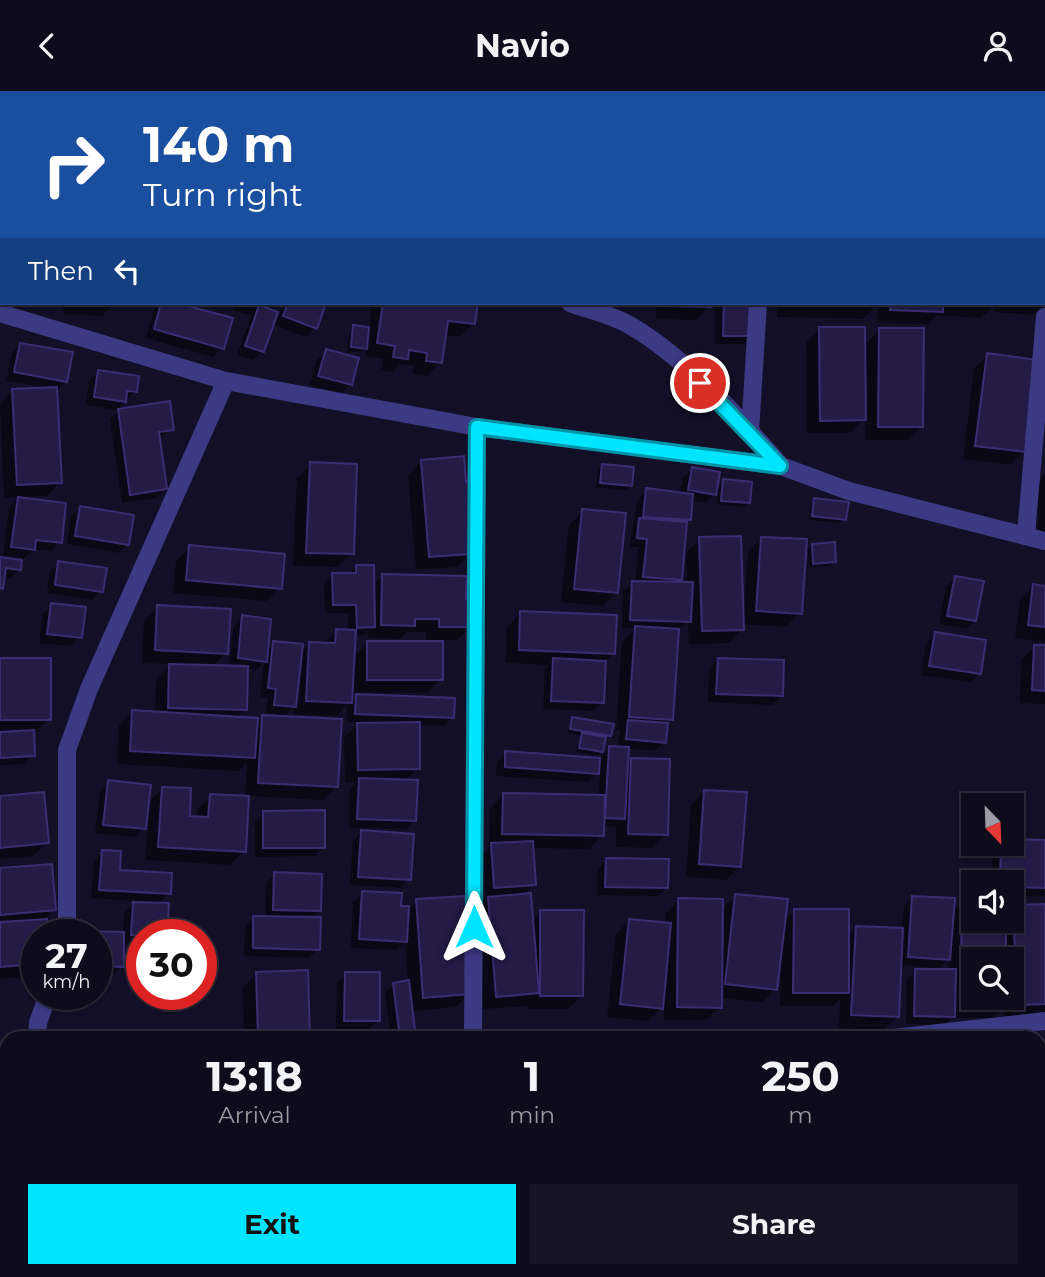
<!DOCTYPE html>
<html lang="en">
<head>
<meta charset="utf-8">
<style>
  body { margin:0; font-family:Montserrat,sans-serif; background:#171425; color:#f1f3f6; height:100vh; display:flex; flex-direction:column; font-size:26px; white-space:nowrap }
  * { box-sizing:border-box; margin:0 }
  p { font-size:23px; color:#9b9ba3 }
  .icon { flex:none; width:38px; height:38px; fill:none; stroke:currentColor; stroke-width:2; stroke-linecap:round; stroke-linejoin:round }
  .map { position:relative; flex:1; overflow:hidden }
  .drawer { position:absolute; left:0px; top:940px; width:1046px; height:247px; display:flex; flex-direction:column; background:#0e0b1c; border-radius:21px 21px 0 0; box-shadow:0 2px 5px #0004,0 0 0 2px #2e2b3b }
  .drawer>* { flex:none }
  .hud { position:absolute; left:0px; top:0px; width:1046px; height:214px; box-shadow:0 2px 5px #0004,0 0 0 2px #2e2b3b; background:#1a4fa0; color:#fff; overflow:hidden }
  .needle { width:46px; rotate:157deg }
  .fabs { position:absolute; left:961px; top:702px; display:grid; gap:14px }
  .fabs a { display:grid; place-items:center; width:63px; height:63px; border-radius:0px; background:#0e0b1c; box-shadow:0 2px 5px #0004,0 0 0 2px #2e2b3b; font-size:35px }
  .speed { position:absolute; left:21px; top:828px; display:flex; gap:14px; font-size:35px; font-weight:700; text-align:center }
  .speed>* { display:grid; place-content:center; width:91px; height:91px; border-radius:50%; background:#0e0b1c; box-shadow:0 2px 5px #0004,0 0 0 2px #2e2b3b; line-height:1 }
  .speed small { font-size:18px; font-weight:400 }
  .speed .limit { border:10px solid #d22; background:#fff; color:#111 }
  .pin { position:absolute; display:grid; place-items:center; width:60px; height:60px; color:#fff; margin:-30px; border:4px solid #fff; border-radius:50%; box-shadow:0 2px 7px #0007 }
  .me { position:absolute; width:77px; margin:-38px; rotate:0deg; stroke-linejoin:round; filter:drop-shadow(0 0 5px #0008) }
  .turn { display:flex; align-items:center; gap:24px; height:147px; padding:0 28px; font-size:32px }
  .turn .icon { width:91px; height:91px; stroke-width:2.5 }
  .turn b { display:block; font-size:49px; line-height:60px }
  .then { display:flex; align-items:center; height:66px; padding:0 28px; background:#0003; gap:14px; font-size:26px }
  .eta { display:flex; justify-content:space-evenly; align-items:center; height:119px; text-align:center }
  .eta b { font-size:42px; font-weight:700; line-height:49px }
  .action { display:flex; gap:14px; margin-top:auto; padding:14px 28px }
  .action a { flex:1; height:80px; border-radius:0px; background:#00e5ff; color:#111; font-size:28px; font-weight:700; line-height:80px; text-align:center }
  .action a+a { background:#171425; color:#f1f3f6 }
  header { display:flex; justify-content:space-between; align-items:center; height:91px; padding:0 28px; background:#0e0b1c; font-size:32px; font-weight:700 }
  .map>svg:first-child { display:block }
</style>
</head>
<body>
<header><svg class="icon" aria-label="back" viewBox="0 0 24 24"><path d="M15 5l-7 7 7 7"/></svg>Navio<svg class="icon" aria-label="person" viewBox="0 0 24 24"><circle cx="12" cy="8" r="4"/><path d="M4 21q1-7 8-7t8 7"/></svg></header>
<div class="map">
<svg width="1045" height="1186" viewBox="0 0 1045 1186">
  <rect width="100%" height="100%" fill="#130f26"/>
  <path fill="#0007" fill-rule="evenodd" d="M194 0H229L194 2Z
    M560 0H650L560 2Z
    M656 0H750L655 2Z
    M788 0H891L788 2Z
    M934 0H1035L1033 2Z
    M2 47V140H0Z
    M2 142V175H0Z
    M64 212H115L102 225 63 223Z
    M161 212 231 228 222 257 213 266 146 247 154 218Z
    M237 212H279L273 221 262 260 253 269 237 264 251 225 234 219Z
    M283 212H324L315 237 306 246 275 234Z
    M368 212H476L473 233 459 246 445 244 441 271 427 285 413 283 414 275 400 273 393 281 381 279 383 268 365 265 366 256 361 261 347 260 350 240 354 236 369 237 372 213Z
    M656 212H709V215L696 229 656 228Z
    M715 212H752V244L743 253H715Z
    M777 212H1043L1033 224 995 221 996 212 981 227 937 224 928 233 877 232 878 212 863 228 777 226Z
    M820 238 864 255 879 239 922 335 908 349H865V327L850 342H807L806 252Z
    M21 253 66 290 56 300 60 391 47 405 21 406 60 451 51 460 34 458 24 467 3 465 9 417 20 406 4 407 0 313 13 299 43 296 6 290 12 262Z
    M326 260 350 293 341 302 310 294 317 269Z
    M988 264 1024 360 1010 374 963 368 974 278Z
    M98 281 136 300 116 319 86 314 89 290Z
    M119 320 172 338 158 348 165 398 156 407 122 412 110 328Z
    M421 371 470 462 457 476 416 479 408 385Z
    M311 373 352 462 338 476 293 475 297 387Z
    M602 374 630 395 626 399 596 396 598 378Z
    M692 378 715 403 706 412 691 410 680 489 676 493H687L686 462 700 448 744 521 748 461 762 447 800 522 786 536 742 533V538L729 552 689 553 688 531 677 539 671 628 666 633 664 651 655 660 627 658 626 675 632 669 666 743 652 757 616 756V736L603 735 602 744 589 758 532 757 534 793 522 805 531 831 541 821 581 905 568 918H527V915L483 918 475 821 492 804 486 805 483 763 489 757 490 718 503 704 599 706 600 679 588 691 496 685 497 671 506 662 601 669V661L598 664 576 661 582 644 567 642 572 628 610 644 604 648 601 665 610 657H618L620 639H616L622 551 636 537H622L623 500 635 491 639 456H629L638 408 647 399 680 403 683 387Z
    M1045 383V446L1037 445 1039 422 1034 421 1037 392Z
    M724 390 748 412 744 416 717 413 720 394Z
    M815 409 845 428 841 432 809 429 811 413Z
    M80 417 128 453 119 462 67 453 71 426Z
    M583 420 616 501 603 515 561 511 569 434Z
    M812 454 834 471 830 475 809 476 808 458Z
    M190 456 280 497 267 510 173 502 176 470Z
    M0 468 19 478 10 487 3 486 0 498Z
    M59 472 101 500 92 509 47 502 50 481Z
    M357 476 372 495 383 485 465 510 470 536 457 549H441V588L427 602H364V605L453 626 444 635 418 634V677L405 690 415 729 406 738 349 737 350 698 357 691 345 692 344 647 360 631H347V614L337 625 293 623 294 616 283 627 337 695 323 709 247 705 244 760 230 774 145 769 148 734 135 746 95 742 100 700 109 691 147 713 163 697 188 727H196L197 718 210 705 245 706 247 672 239 680 117 673 119 634 133 620 155 622 156 589 171 573 142 572 144 530 158 516 226 562 212 576H229L234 535 243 526 266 560 274 552 300 562 310 552 324 553 337 540 348 541V522H325L324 493 333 484H349ZM368 540V547L400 548 407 541H426V552H368L353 567 354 545 364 544ZM264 571 260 606H268L266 622 276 623V626H263L256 633 236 627 245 618 246 578 256 579ZM351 602H359L350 611Z
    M955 487 975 529 966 538 939 533 946 496Z
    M1034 495 1045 496V551L1015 547 1020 509Z
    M52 514 80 546 71 555 39 552 43 523Z
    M521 522 614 562 605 571 603 611 594 620 543 618 545 578 549 574 506 572 507 536Z
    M935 543 980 582 971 591 921 584 926 552Z
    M1035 556H1045V613L1020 612 1021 569Z
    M0 569 50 628 32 642 33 664 24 673 0 674Z
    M718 569 781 605 772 614 708 611 709 578Z
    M705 700 740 775 726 789 686 786 691 714Z
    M0 707 47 752 33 765 0 768Z
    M264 722 324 756 315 765 255 766V731Z
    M361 741 409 788 400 797 350 794 353 750Z
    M1012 750H1045L1044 805H1012V791H992L993 758 999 752H1012Z
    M103 761 118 781 169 802 157 814 142 844V852H122V875L113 884 96 883V844H82L123 842 124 822 136 810 91 807 94 770Z
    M607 769 667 796 658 805 597 804 598 778Z
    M0 778 54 819 45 828 46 844H37L34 885 0 888Z
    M275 783 319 820 310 828 318 858 309 867 244 865 245 836 254 827H265L266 792Z
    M362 802 407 820 417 810 469 903 456 916 411 920 414 947H391L385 902 394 893 408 891 405 850 397 859 351 857 353 811Z
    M736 805 783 831 795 819 847 846 857 836 902 839 904 815 913 806 952 821 962 811H973V830H1012L1014 816 1045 814V925L1004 927V914L991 927H951L944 934 906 933 907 888 916 879 936 880V877L899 874 897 926 883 939 839 937 840 908 833 915H780L781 876H778L776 898 762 911 720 907V916L706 929H664V914L648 930 607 926 616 843 629 829 665 833V823L679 809 721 819ZM948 868 949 880H936ZM973 868H1012V906H973Z
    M257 882 308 947H244L243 896Z
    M346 883 378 930 369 938H336L337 892Z
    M1042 958H1045V1067H1040Z
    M1045 1083V1181L1040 1186H994L993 1180H1040V1089Z
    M191 1180H238V1186H191Z
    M415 1180H468L467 1186H414Z
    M515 1180H542L543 1186H515Z
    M580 1180H636L635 1186H580Z
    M703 1180H827V1186H704Z
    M921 1180H987L988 1186H922Z"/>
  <path fill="#241b47" stroke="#3b2d73" stroke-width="2" d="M573 0H652L572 2Z
    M664 0H752L664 2Z
    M801 0H893V2Z
    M161 212H177L233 227 224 258 154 238Z
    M288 212H326L317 238 283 225Z
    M383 212H478L475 233 448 230 442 272 426 270 427 262 409 259 408 268 393 266 395 255 377 252Z
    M669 212H711V216L669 215Z
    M724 212H754V245H723Z
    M891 212H943V221L890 219Z
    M1003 212H1044V215Z
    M259 214 278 221 264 261 245 255Z
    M353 234 369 236 367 258 351 256Z
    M819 236H865L866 329 820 330Z
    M879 237H924L923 336H878Z
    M20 252 73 261 67 291 14 281Z
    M326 258 359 267 352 294 318 285Z
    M987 262 1037 269 1026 361 975 355Z
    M98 279 139 285 137 301 127 300 126 311 94 306Z
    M57 296 62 392 17 394 12 298Z
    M170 310 174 339 159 341 167 398 130 404 118 318Z
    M464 365 466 391 470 390 472 463 429 466 421 369Z
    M310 371 357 373 354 463 306 462Z
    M602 373 634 376 632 395 600 392Z
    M692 376 720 381 716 404 688 399Z
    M723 388 752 391 750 412 721 410Z
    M646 397 693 403 691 429 643 426Z
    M18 406 66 412 62 452 36 449 35 459 11 456Z
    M814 407 849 411 846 429 812 425Z
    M80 415 134 424 129 454 75 445Z
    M582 418 626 422 618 502 574 498Z
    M639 427 687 431 682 489 643 486 647 448 637 447Z
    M741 445 744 539 702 540 699 446Z
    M761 446 807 448 802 523 756 520Z
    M835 451 836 471 813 473 812 453Z
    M189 454 285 463 282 498 186 489Z
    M0 466 22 469 21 479 6 477 3 498 0 497Z
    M58 470 107 477 103 501 55 494Z
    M356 474H374L375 536 357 537 356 514H333L332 482H356Z
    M382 483 467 485 466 508 473 509 472 536H439V528H415V535L381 534Z
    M955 485 984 490 976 530 947 525Z
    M632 490 693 491 691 531 630 529Z
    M1033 493 1045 495V536L1028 534Z
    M51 512 86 516 82 547 47 543Z
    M157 514 231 518 228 563 155 559Z
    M520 520 617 524 615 563 519 559Z
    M242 524 271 528 267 571 238 567Z
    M635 535 679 538 673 629 629 626Z
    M336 538 356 539 352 612 306 610 309 551 335 552Z
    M935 541 986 549 981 583 929 575Z
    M273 550 303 553 296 616 274 614 276 598 268 597Z
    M367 550H443V589H367Z
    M1034 554H1045V600L1032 599Z
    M0 567H51V629H0Z
    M553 567 606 570 604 612 551 610Z
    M718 567 784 569 783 605 716 603Z
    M169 573 248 575 247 619 168 617Z
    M356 603 455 607 454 627 355 623Z
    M132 619 258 627 255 667 130 660Z
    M262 624 342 628 338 696 258 692Z
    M572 626 614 633 611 645 570 638Z
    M628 629 668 632 666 652 626 648Z
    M420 631V678L358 679 357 632Z
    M34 639 35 665 0 667V641Z
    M582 642 606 646 603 661 579 657Z
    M609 655 629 656 625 728 605 727Z
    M505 660 600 667 599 683 505 676Z
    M631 667 670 668 668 744 628 743Z
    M359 687 418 689 416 730 357 728Z
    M108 689 151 694 146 738 103 734Z
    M162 696 191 697 190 725 208 726 210 703 249 705 246 761 158 756Z
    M704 699 747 701 741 776 699 773Z
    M44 701 49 752 0 757V705Z
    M503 702 605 704 604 745 502 743Z
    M325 719V757H263V720Z
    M361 739 414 743 411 789 358 786Z
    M1012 748 1045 749V797L1012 796V791H1000L1001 752H1012Z
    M533 750 536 794 494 797 491 752Z
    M102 759 121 760 120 779 172 782 171 803 99 799Z
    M606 767 669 768 668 797 605 796Z
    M52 773 56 819 0 824V777Z
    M274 781 322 783 321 820 273 819Z
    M362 800 402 802 401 815H409L407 851 359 848Z
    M531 802 539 902 496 906 488 806Z
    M735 803 788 808 777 899 725 893Z
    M465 805 471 903 423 907 416 808Z
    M912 805 955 807 950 869 908 866Z
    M678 807 723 808 722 917 677 916Z
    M961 810H973V830H1006V868H973V906H1007V914H962Z
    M133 811 169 812 167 844H131Z
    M1045 813V913L1017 914 1013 814Z
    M794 818H849V902H793Z
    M540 819H584L583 905H540Z
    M253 825 321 826 320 859 253 857Z
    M47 828 48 844H37V873L0 876V831Z
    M629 828 671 832 663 918 620 913Z
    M856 835 903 837 899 926 851 924Z
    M83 840 124 841V876L96 875V844H83Z
    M915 878H956L955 926 914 925Z
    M308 879 310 947H258L256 881Z
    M345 881H380V930H344Z
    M409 889 416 947H400L393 892Z
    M1041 956H1045V1054H1040Z
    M1040 1083 1045 1117V1176L1040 1177Z
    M204 1180H240V1186H204Z
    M422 1180H469V1186H422Z
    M518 1180H544V1186H518Z
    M592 1180H638L637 1186 592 1185Z
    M718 1180H828L829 1186H718Z
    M936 1180H989L990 1186H937Z"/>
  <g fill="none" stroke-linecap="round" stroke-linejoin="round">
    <path stroke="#3d3a85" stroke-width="18" d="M79 0 84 2
      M152 2V0
      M769 2V0
      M570 212C589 219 613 224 631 235 686 267 739 327 781 375
      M0 222 226 290 477 336 781 375 849 400 1045 450
      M750 341 758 212
      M1026 443 1045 226
      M63 844 67 826V659L89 598 226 290
      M37 947 38 932 48 903
      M473 947 477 336
      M894 947 1045 930
      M842 1180 843 1186
      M20 1186V1180
      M383 1186 387 1180"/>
  </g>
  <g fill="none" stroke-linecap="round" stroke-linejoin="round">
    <defs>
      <path id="route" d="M474 836 477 336 780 375 700 292"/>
    </defs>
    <use href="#route" stroke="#0095a6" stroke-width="18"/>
    <use href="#route" stroke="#00e5ff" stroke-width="12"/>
  </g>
</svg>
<div class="fabs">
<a><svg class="needle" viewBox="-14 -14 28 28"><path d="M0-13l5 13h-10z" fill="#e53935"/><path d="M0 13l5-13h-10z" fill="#9b9ba3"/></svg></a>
<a><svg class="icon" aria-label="sound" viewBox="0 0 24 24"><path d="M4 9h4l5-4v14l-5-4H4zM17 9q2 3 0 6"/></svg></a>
<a><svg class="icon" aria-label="search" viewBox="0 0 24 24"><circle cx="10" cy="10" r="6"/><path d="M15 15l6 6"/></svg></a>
</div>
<div class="speed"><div>27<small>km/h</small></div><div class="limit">30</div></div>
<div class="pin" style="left:700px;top:292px;background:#d93025"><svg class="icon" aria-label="arrive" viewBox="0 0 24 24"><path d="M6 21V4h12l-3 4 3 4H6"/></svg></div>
<svg class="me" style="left:474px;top:836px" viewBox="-20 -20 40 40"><path d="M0-17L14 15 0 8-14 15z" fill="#00e5ff" stroke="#fff" stroke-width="4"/></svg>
<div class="hud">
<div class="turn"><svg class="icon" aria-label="right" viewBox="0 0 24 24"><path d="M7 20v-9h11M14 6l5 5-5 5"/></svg><div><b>140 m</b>Turn right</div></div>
<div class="then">Then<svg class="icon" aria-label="left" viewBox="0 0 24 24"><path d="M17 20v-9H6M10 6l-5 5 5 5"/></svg></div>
</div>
<section class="drawer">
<div class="eta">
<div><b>13:18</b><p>Arrival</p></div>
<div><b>1</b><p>min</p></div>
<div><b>250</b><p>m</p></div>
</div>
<div class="action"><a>Exit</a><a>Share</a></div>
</section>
</div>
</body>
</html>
